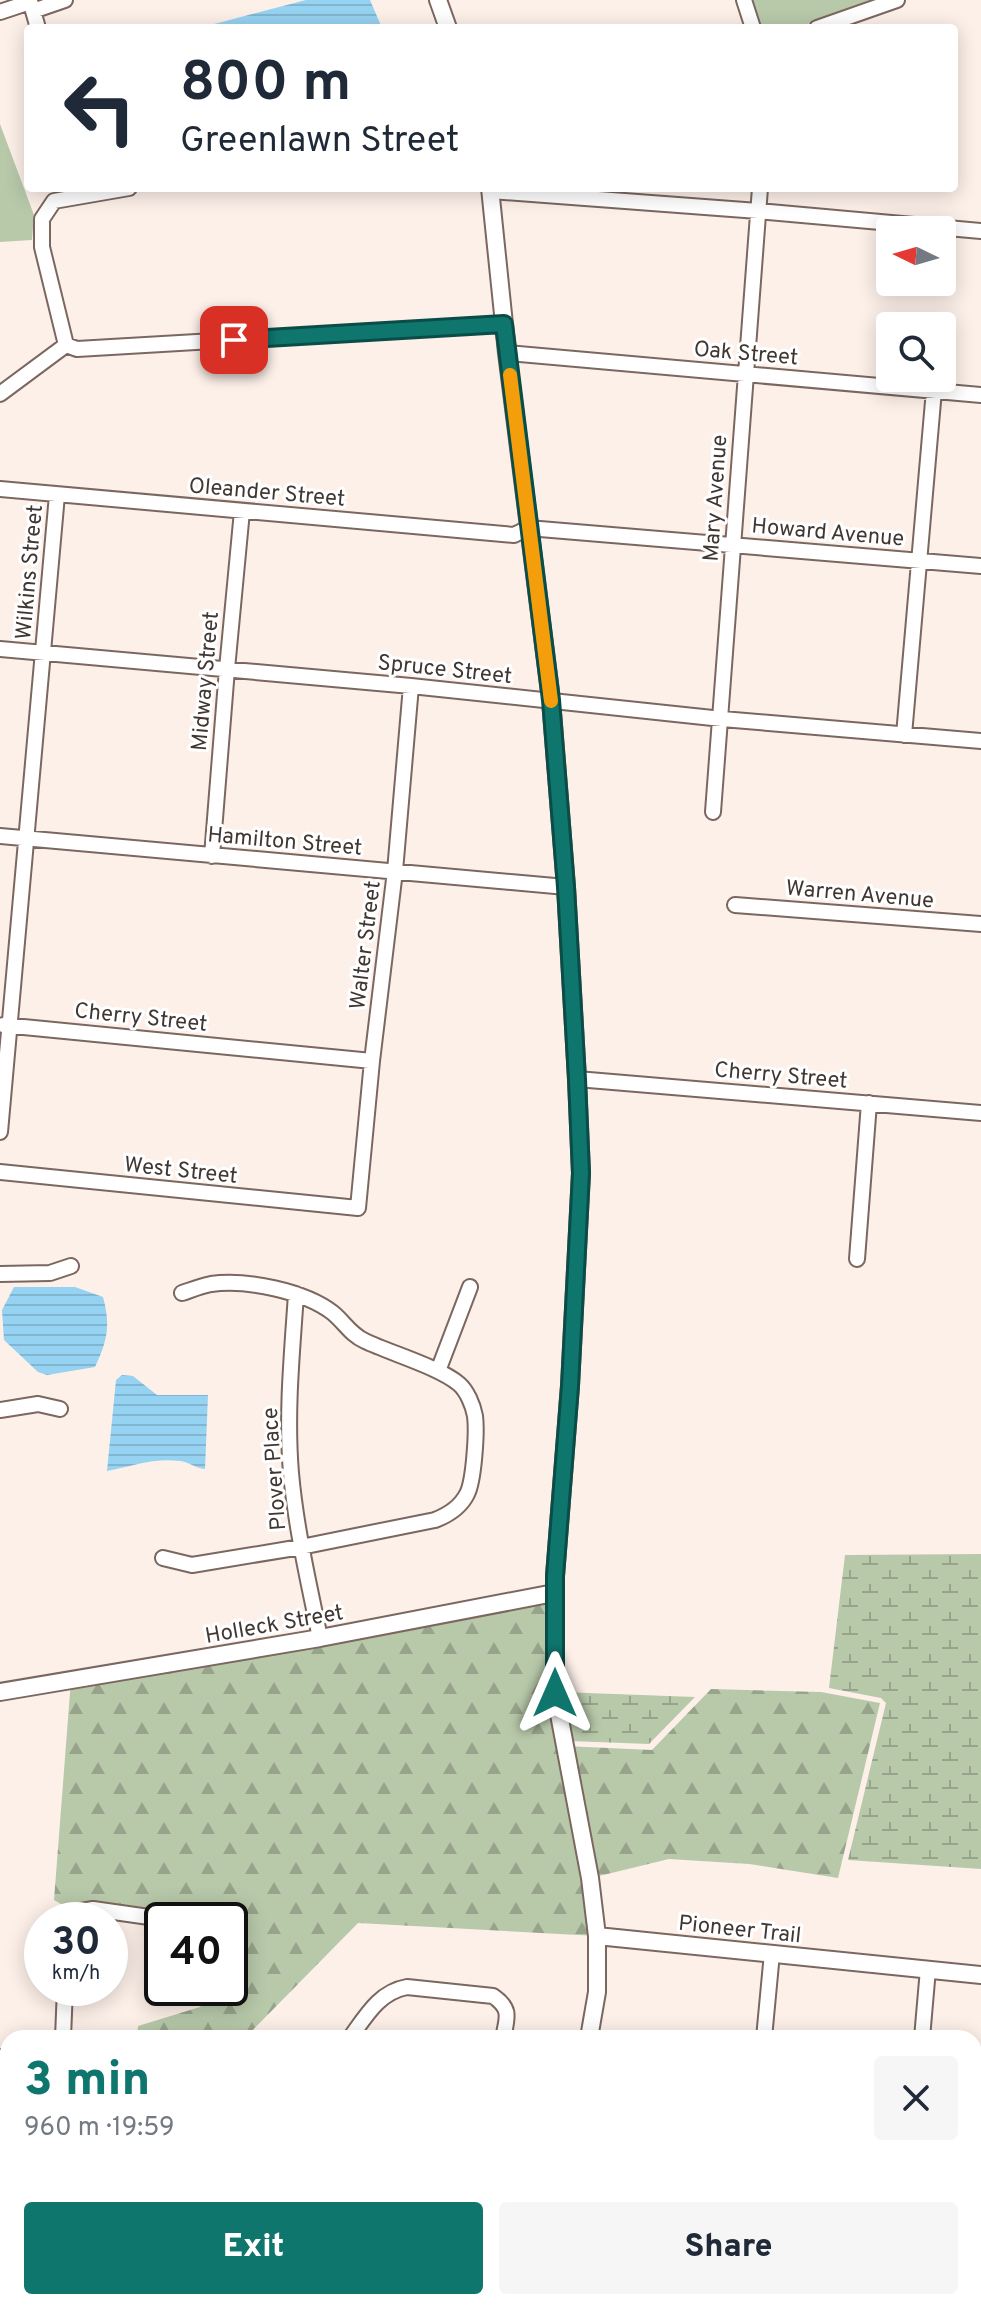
<!DOCTYPE html>
<html lang="en">
<head>
<meta charset="utf-8">
<style>
  body { margin:0; font-family:Overpass,sans-serif; background:#f6f6f7; color:#1f2937; height:100vh; display:flex; flex-direction:column; font-size:30px; white-space:nowrap }
  * { box-sizing:border-box; margin:0 }
  p { font-size:26px; color:#747a83 }
  .icon { flex:none; width:44px; height:44px; fill:none; stroke:currentColor; stroke-width:2; stroke-linecap:round; stroke-linejoin:round }
  .map { position:relative; flex:1; overflow:hidden }
  .details { position:absolute; left:0px; top:2030px; width:982px; height:280px; display:flex; flex-direction:column; background:#fff; border-radius:24px 24px 0 0; box-shadow:0 4px 20px #0003 }
  .details>* { flex:none }
  .hud { position:absolute; left:24px; top:24px; width:934px; height:168px; border-radius:8px; box-shadow:0 4px 20px #0003; background:#fff; color:#1f2937; overflow:hidden }
  .needle { width:52px; rotate:275deg }
  .controls { position:absolute; left:876px; top:216px; display:grid; gap:16px }
  .controls a { display:grid; place-items:center; width:80px; height:80px; border-radius:8px; background:#fff; box-shadow:0 4px 20px #0003; font-size:40px }
  .speed { position:absolute; left:24px; top:1902px; display:flex; gap:16px; font-size:40px; font-weight:700; text-align:center }
  .speed>* { display:grid; place-content:center; width:104px; height:104px; border-radius:50%; background:#fff; box-shadow:0 4px 20px #0003; line-height:1 }
  .speed small { font-size:20px; font-weight:400 }
  .speed .limit { border:4px solid #111; border-radius:12px; background:#fff; color:#111 }
  .pin { position:absolute; display:grid; place-items:center; width:68px; height:68px; color:#fff; margin:-34px; border-radius:16px; box-shadow:0 4px 12px #0006 }
  .me { position:absolute; width:88px; margin:-44px; rotate:0deg; stroke-linejoin:round; filter:drop-shadow(0 0 6px #0008) }
  .turn { display:flex; align-items:center; gap:28px; height:168px; padding:0 24px; font-size:36px }
  .turn .icon { width:104px; height:104px; stroke-width:2.5 }
  .turn b { display:block; font-size:56px; line-height:68px }
  .round { display:grid; place-items:center; flex:none; width:84px; height:84px; border-radius:8px; background:#f6f6f7 }
  .overview { display:flex; align-items:center; justify-content:space-between; height:136px; padding:0 24px }
  h1 { font-size:48px; font-weight:800; line-height:60px; color:#0f766e }
  .action { display:flex; gap:16px; margin-top:auto; padding:16px 24px }
  .action a { flex:1; height:92px; border-radius:8px; background:#0f766e; color:#fff; font-size:32px; font-weight:800; line-height:92px; text-align:center }
  .action a+a { background:#f6f6f7; color:#1f2937 }
  .map>svg:first-child { display:block }
</style>
</head>
<body>
<div class="map">
<svg width="981" height="2310" viewBox="0 0 981 2310">
  <defs>
    <pattern id="forest-firs" width="22" height="20" patternUnits="userSpaceOnUse" patternTransform="scale(2)"><rect width="22" height="20" fill="#b8c9aa"/><path d="M5 1l3.5 6h-7zM16 11l3.5 6h-7z" fill="#97a48b"/></pattern>
    <pattern id="wetland-marsh" width="20" height="14" patternUnits="userSpaceOnUse" patternTransform="scale(2)"><rect width="20" height="14" fill="#b8c9aa"/><path d="M1 5h8M5 5V1M11 12h8M15 12V8" fill="none" stroke="#97a48b"/></pattern>
    <pattern id="water-rules" width="6" height="5" patternUnits="userSpaceOnUse" patternTransform="scale(2)"><rect width="6" height="5" fill="#96d2f1"/><path d="M0 2.5h6" fill="none" stroke="#82b5cf"/></pattern>
  </defs>
  <rect width="100%" height="100%" fill="#fdf0e9"/>
  <path fill="#b8c9aa" d="M751 0H879L795 28H762Z
    M0 124 34 215 32 240 0 242Z"/>
  <path fill="url(#forest-firs)" d="M554 1593 564 1746 652 1750 711 1689 821 1692 880 1703 838 1878 749 1864 669 1859 591 1878 597 1936 358 1923 245 2038H137L138 2026 200 2007 215 1988H230V1920H170L75 1912 54 1900 71 1680Z"/>
  <path fill="url(#wetland-marsh)" d="M981 1554V1869L848 1860 886 1703 881 1698 829 1688 845 1555Z
    M561 1692 695 1697 649 1744 570 1741Z"/>
  <path fill="url(#water-rules)" d="M306 0H370L382 28H199Z
    M14 1287H75L103 1297C111 1326 107 1341 95 1367L47 1375 38 1372 4 1340 2 1310Z
    M122 1375 133 1376 157 1395H208L205 1469C195 1468 189 1462 180 1461 152 1458 134 1466 107 1471L116 1380Z"/>
  <g fill="none" stroke-linecap="round" stroke-linejoin="round">
    <defs>
      <path id="minor" d="M744 0 753 28
        M31 4 38 28
        M33 11 65 0
        M0 12 30 2
        M817 28 897 0
        M491 191 758 211 981 231
        M66 345 77 349 504 324
        M66 345 42 247V219L54 201 129 188
        M507 353 981 395
        M0 394 66 345
        M0 489 514 535 528 528 981 566
        M0 649 411 686 722 719 981 741
        M904 735 934 390
        M713 812 760 188
        M0 836 566 887
        M212 856 227 669 242 511
        M735 905 981 924
        M3 1025 372 1061
        M577 1079 981 1113
        M0 1132 57 495
        M0 1172 358 1208 372 1061 395 871 411 686
        M857 1259 869 1103
        M0 1274 50 1273 71 1266
        M296 1294C292 1354 286 1413 291 1473 296 1529 309 1584 320 1638
        M438 1371 470 1287
        M0 1410 38 1404 60 1409
        M163 1558 192 1565 301 1547 435 1520C448 1515 460 1508 467 1494 474 1481 477 1431 475 1416 473 1405 467 1391 459 1384 439 1367 390 1353 365 1341 351 1335 344 1322 333 1313 305 1291 246 1279 211 1284 201 1286 191 1290 182 1293
        M69 1920 75 1912 93 1909 170 1920
        M63 2038 65 1988
        M350 2038C366 2016 379 1992 407 1987L493 1996C512 2009 507 2018 503 2038
        M764 2038 772 1953
        M922 2038 928 1969
        M0 2057H8
        M843 2302 925 2310"/>
      <path id="tertiary" d="M438 0 448 28
        M490 188 507 353 551 700 566 887 577 1079 581 1173 570 1386 555 1576V1693L590 1878 597 1936V1992L589 2038
        M0 1692 320 1638 554 1593
        M597 1936 981 1975
        M544 2310 545 2302"/>
    </defs>
    <use href="#minor" stroke="#7b675f" stroke-width="18"/>
    <use href="#tertiary" stroke="#7b675f" stroke-width="20"/>
    <use href="#minor" stroke="#fff" stroke-width="14"/>
    <use href="#tertiary" stroke="#fff" stroke-width="16"/>
  </g>
  <g fill="none" stroke-linecap="round" stroke-linejoin="round">
    <defs>
      <path id="route" d="M234 340 504 324 551 700 566 887 577 1079 581 1173 570 1386 555 1576V1693"/>
    </defs>
    <use href="#route" stroke="#0a4d48" stroke-width="20"/>
    <use href="#route" stroke="#0f766e" stroke-width="14"/>
    <path stroke="#f59e0b" stroke-width="14" d="M510 375 551 701"/>
  </g>
  <g text-anchor="middle" stroke-width="6" stroke-linejoin="round" paint-order="stroke">
    <g font-size="22" fill="#403733" stroke="#fff">
      <text transform="translate(746 352) rotate(5)" y="8">Oak Street</text>
      <text transform="translate(267 491) rotate(5)" y="8">Oleander Street</text>
      <text transform="translate(714 498) rotate(-86)" y="8">Mary Avenue</text>
      <text transform="translate(828 531) rotate(5)" y="8">Howard Avenue</text>
      <text transform="translate(28 572) rotate(-85)" y="8">Wilkins Street</text>
      <text transform="translate(445 668) rotate(6)" y="8">Spruce Street</text>
      <text transform="translate(204 681) rotate(-85)" y="8">Midway Street</text>
      <text transform="translate(285 840) rotate(5)" y="8">Hamilton Street</text>
      <text transform="translate(860 893) rotate(5)" y="8">Warren Avenue</text>
      <text transform="translate(364 945) rotate(-83)" y="8">Walter Street</text>
      <text transform="translate(141 1016) rotate(6)" y="8">Cherry Street</text>
      <text transform="translate(781 1074) rotate(5)" y="8">Cherry Street</text>
      <text transform="translate(181 1169) rotate(6)" y="8">West Street</text>
      <text transform="translate(273 1469) rotate(-94)" y="8">Plover Place</text>
      <text transform="translate(274 1623) rotate(-10)" y="8">Holleck Street</text>
      <text transform="translate(740 1928) rotate(6)" y="8">Pioneer Trail</text>
    </g>
  </g>
</svg>
<div class="controls">
<a><svg class="needle" viewBox="-14 -14 28 28"><path d="M0-13l5 13h-10z" fill="#e53935"/><path d="M0 13l5-13h-10z" fill="#747a83"/></svg></a>
<a><svg class="icon" aria-label="search" viewBox="0 0 24 24"><circle cx="10" cy="10" r="6"/><path d="M15 15l6 6"/></svg></a>
</div>
<div class="speed"><div>30<small>km/h</small></div><div class="limit">40</div></div>
<div class="pin" style="left:234px;top:340px;background:#d93025"><svg class="icon" aria-label="arrive" viewBox="0 0 24 24"><path d="M6 21V4h12l-3 4 3 4H6"/></svg></div>
<svg class="me" style="left:555px;top:1693px" viewBox="-20 -20 40 40"><path d="M0-17L14 15 0 8-14 15z" fill="#0f766e" stroke="#fff" stroke-width="4"/></svg>
<div class="hud">
<div class="turn"><svg class="icon" aria-label="left" viewBox="0 0 24 24"><path d="M17 20v-9H6M10 6l-5 5 5 5"/></svg><div><b>800 m</b>Greenlawn Street</div></div>
</div>
<section class="details">
<div class="overview"><div><h1>3 min</h1><p>960 m · 19:59</p></div><a class="round"><svg class="icon" aria-label="close" viewBox="0 0 24 24"><path d="M6 6l12 12M18 6L6 18"/></svg></a></div>
<div class="action"><a>Exit</a><a>Share</a></div>
</section>
</div>
</body>
</html>
